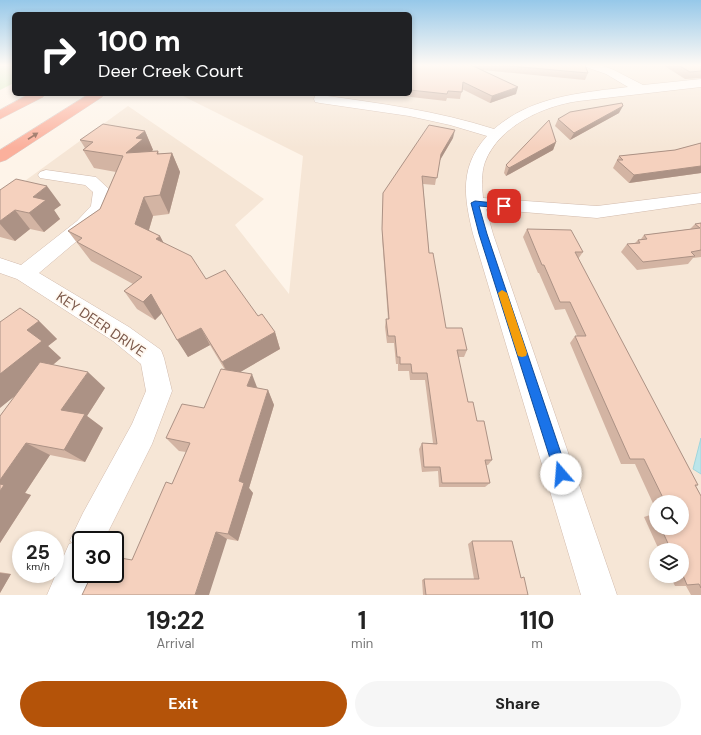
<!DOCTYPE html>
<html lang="en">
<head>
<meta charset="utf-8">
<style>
  body { margin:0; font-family:"DM Sans",sans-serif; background:#f6f6f6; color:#222; height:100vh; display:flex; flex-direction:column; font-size:15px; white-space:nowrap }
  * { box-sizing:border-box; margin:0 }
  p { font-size:13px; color:#767676 }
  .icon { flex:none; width:22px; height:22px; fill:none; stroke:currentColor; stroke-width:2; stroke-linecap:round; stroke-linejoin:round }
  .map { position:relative; height:595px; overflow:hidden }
  .panel { display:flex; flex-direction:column; background:#fff; flex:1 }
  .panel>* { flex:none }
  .banner { position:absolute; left:12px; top:12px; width:400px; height:84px; border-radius:6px; box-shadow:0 2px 6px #0003; background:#202124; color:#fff; overflow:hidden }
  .fabs { position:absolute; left:649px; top:495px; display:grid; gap:8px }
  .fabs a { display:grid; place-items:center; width:40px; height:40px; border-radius:50%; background:#fff; box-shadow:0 2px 6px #0003; font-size:20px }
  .speed { position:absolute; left:12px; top:531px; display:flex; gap:8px; font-size:20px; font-weight:700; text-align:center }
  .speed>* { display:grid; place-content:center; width:52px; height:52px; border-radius:50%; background:#fff; box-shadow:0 2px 6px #0003; line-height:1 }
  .speed small { font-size:10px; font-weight:400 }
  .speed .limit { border:2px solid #111; border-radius:6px; background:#fff; color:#111 }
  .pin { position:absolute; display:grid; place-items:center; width:34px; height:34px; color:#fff; margin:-17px; border-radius:8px; box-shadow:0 2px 6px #0006 }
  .me { position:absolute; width:44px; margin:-22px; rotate:342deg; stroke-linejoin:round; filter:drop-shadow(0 0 3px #0008) }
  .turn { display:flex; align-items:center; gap:14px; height:84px; padding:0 20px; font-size:18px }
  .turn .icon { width:52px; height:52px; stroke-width:2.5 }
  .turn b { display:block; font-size:28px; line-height:34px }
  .eta { display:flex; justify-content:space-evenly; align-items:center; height:68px; text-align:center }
  .eta b { font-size:24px; font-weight:700; line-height:28px }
  .button { display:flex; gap:8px; margin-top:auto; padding:8px 20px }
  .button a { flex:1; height:46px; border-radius:24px; background:#b45309; color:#fff; font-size:16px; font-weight:700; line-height:46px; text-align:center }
  .button a+a { background:#f6f6f6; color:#222 }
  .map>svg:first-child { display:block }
</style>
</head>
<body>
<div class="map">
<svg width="701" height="595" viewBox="0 0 701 595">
  <rect width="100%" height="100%" fill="#fef4e9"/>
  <path fill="#f6e6d6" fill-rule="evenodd" d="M410 65H701V595H0V199L128 106 264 199 235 225 289 294 303 156 179 94H410ZM656 502H682V528H656ZM21 540H55V574H21ZM81 540H115V574H81ZM656 550H682V576H656Z"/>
  <path fill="#d8edc5" d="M0 65H14V83L0 90Z"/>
  <path fill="#bbe5ea" stroke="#a0d6dc" d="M701 438V474L693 469Z"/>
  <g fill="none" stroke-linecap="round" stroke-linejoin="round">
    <defs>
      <path id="minor" d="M584 65H601L614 70 643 85 701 79V87L579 101C543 106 499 126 485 162 481 173 482 186 483 198L597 206 701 193V203L597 218 486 209 493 234 617 595H581L473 234C464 197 459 167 487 136L450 125 409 116 320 103 315 102 314 99 315 96 320 95C379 103 438 111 494 129 532 96 580 93 628 87L606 74 586 67Z
        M46 170 96 177 111 191 109 207 91 229 39 273 129 327 161 350 164 358 172 391 152 444 104 540H81V574H91L83 595H47L69 544 72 543 70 540 83 513 132 424 146 391 141 364 113 341 17 279 0 273V258L21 265 77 221 91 206 93 192 85 185 40 178 38 175 40 172Z"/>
      <path id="motorway" d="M29 94H45L43 97 0 119V110Z
        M89 94H104L102 97 6 160 0 162V150Z"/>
    </defs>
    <use href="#minor" stroke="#d2bbad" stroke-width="1"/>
    <use href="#motorway" stroke="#dad0cc" stroke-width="1"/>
    <use href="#minor" fill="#fff" fill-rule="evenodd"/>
    <use href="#motorway" fill="#fbb09c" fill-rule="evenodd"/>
  </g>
  <path fill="#d3b4a3" d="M410 65H585L588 73 585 80 483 70 516 94 490 103 462 89 460 99 447 98 446 101 385 94H410Z
    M663 65H701V78L685 79Z
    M619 113 570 140 555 126 558 119Z
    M145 131 153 150 150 152 158 151 159 154 172 153 180 172 169 214 153 216 149 230 160 236 163 242 206 279 258 316 275 332 280 349 240 372 258 388 268 390 274 405 249 488 253 493 238 541 227 539 132 560 172 484 186 452 179 451 166 438 204 408 225 370 210 345 188 357 162 313 155 320 137 309 124 291 133 284 91 261 68 231 100 209 116 172 94 168 83 150 85 148 80 140Z
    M453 138 439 161 435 185 423 184 429 253 446 328 467 350 464 357H458L468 402 477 421 492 460 488 465H486L490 483 485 487H439L438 471 422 472 419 449 422 443H433L425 380H410L409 371H398V364H396L394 343H387L385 327 386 319H388L382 237 383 193Z
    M556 142 553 150 506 176 504 173 506 165Z
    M701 143V173L629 183 613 168 619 156 675 150Z
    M0 190 61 205 54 210 60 219 44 232 30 229 15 241 0 237Z
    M701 223V257L693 258 688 264 637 270 621 252 627 244 635 243 638 240 641 239 644 235 690 229 695 224Z
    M527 229 583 252 578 259 698 485 696 486 701 496V595H691L686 586H675L670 576H682V550H659L644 517 656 513V528H682V502H656V510L635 464H621L570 343 575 336H577L565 309 555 310 539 273H538L523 237Z
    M39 321 57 339 48 346 61 358 53 365 105 388 87 416 103 428 85 462 50 455 25 493 31 495 0 543V416L15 396 0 407V322Z
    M472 541 521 578 528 595H423L422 580 424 579H474L468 544Z
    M0 572 11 574 0 593Z"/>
  <path fill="#ac9285" d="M518 87 516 94 490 103 492 96Z
    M623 106 619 113 570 140 574 133Z
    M455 130 453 138 439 162 441 154Z
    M145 131 153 150 149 153H126L136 138Z
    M556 142 553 150 506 176 509 168Z
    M172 153 180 172 169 214 160 195Z
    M701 166V173L629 183 634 175Z
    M47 186 61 205 54 210 60 219 44 232 29 213 33 197Z
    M144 197 153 216 145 243 135 224Z
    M15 210 30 229 15 241 0 224V221Z
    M160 236 170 255 156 239Z
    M151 294 163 312 155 320 143 302Z
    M39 321 57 339 48 346 61 358 0 408V374L27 330Z
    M201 328 210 345 188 357 177 340Z
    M275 332 280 349 230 378 222 362Z
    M88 372 105 388 87 416 103 428 85 462 64 450 61 410Z
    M252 374 258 390 247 386Z
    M268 390 274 405 249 488 253 493 238 541 228 534 239 481Z
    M26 443 50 455 25 493 31 495 0 543V480Z
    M216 532 227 539 209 595H195Z
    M0 573 11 574 0 593Z"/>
  <path fill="#f5d1be" stroke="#ac9285" d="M410 65H471L518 87 492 96 463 82 462 92 448 91 447 94 410 90Z
    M499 65H585L588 73Z
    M678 65H701V71L690 72Z
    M622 103 623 106 574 133 558 119 570 112Z
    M549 120 556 142 509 168 506 165Z
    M103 124 145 131 136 138 143 139 126 153 158 151 157 154 172 153 160 195 144 197 135 224 160 236 156 239 191 256 206 279 225 270 258 316 262 314 275 332 222 362 201 328 177 340 151 294 143 302 124 291 142 277 77 242 82 238 68 231 100 209 123 156 83 150 93 142 80 140Z
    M429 125 455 130 441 154 437 178 422 176 429 253H433L446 328H462L467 350H457L468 402H473L477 421H484L492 460H485L490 483H442L440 467H424L422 443 437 444 427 373H412L411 364H400V357H397L395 336H388L386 319H389L382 229 383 193Z
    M701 143V166L634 175 617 160H623L619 156 675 150Z
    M16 179 47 186 33 197 46 200 29 213 15 210 0 221V190Z
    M701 223V250L691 252 695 256 643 262 627 244 640 243 638 240 647 239 644 235 700 228 695 224Z
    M527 229 571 230 583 252H575L698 485H695L701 496V588L699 584 687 585 682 573V550H671L661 528H682V502H665L644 459H630L575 336H586L570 302H560L544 265H542Z
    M20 308 39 321 27 330 42 341 0 374V322Z
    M40 362 88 372 61 410 85 414 64 450 26 443 0 480V416Z
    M221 369 252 374 247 386 268 390 239 481 244 483 228 534 216 532 195 595H82L92 574H115V557L132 560 166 482 172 484 190 443 166 438 182 404 204 408Z
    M0 484 4 485 0 491Z
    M472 541H512L521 578 524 577 528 595H426L424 579H479Z"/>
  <defs><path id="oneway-solid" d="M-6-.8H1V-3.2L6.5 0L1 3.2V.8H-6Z"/></defs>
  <use fill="#956a5a" href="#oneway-solid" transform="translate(33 136) rotate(-33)"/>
  <linearGradient id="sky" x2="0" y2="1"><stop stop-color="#96c8e9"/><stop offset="0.44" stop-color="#fffaf5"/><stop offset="1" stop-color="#fffaf5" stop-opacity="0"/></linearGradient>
  <rect width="701" height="148" fill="url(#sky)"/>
  <path fill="#1a73e8" stroke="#114b97" d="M475 201 504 204 507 206 504 208 479 206 487 234 568 474 566 479 561 481 557 479 555 474 479 234 471 203Z"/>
  <path fill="#f59e0b" d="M502 290 507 293 527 353 526 356 522 357 518 356 517 353 498 293Z"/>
  <g text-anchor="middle" stroke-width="3.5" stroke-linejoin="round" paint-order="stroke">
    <g font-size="14" fill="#7b584a" stroke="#fff8f0">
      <text transform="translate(101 324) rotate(34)" y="5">KEY DEER DRIVE</text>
    </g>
  </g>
</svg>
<div class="fabs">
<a><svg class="icon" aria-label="search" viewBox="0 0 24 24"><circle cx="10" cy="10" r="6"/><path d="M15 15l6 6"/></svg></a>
<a><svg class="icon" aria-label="layers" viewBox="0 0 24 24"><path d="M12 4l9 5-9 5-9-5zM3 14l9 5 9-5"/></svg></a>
</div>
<div class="speed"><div>25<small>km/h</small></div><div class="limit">30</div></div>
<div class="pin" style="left:504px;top:206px;background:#d93025"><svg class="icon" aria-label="arrive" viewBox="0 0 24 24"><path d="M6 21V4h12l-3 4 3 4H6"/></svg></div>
<svg class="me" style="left:561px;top:474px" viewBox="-20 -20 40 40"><circle r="19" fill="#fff"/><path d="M0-13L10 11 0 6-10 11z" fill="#1a73e8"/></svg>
<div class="banner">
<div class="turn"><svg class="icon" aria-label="right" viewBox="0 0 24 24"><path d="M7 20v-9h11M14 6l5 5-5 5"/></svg><div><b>100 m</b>Deer Creek Court</div></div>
</div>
</div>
<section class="panel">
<div class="eta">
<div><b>19:22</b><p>Arrival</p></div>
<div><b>1</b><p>min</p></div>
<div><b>110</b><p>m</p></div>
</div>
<div class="button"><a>Exit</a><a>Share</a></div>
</section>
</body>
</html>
